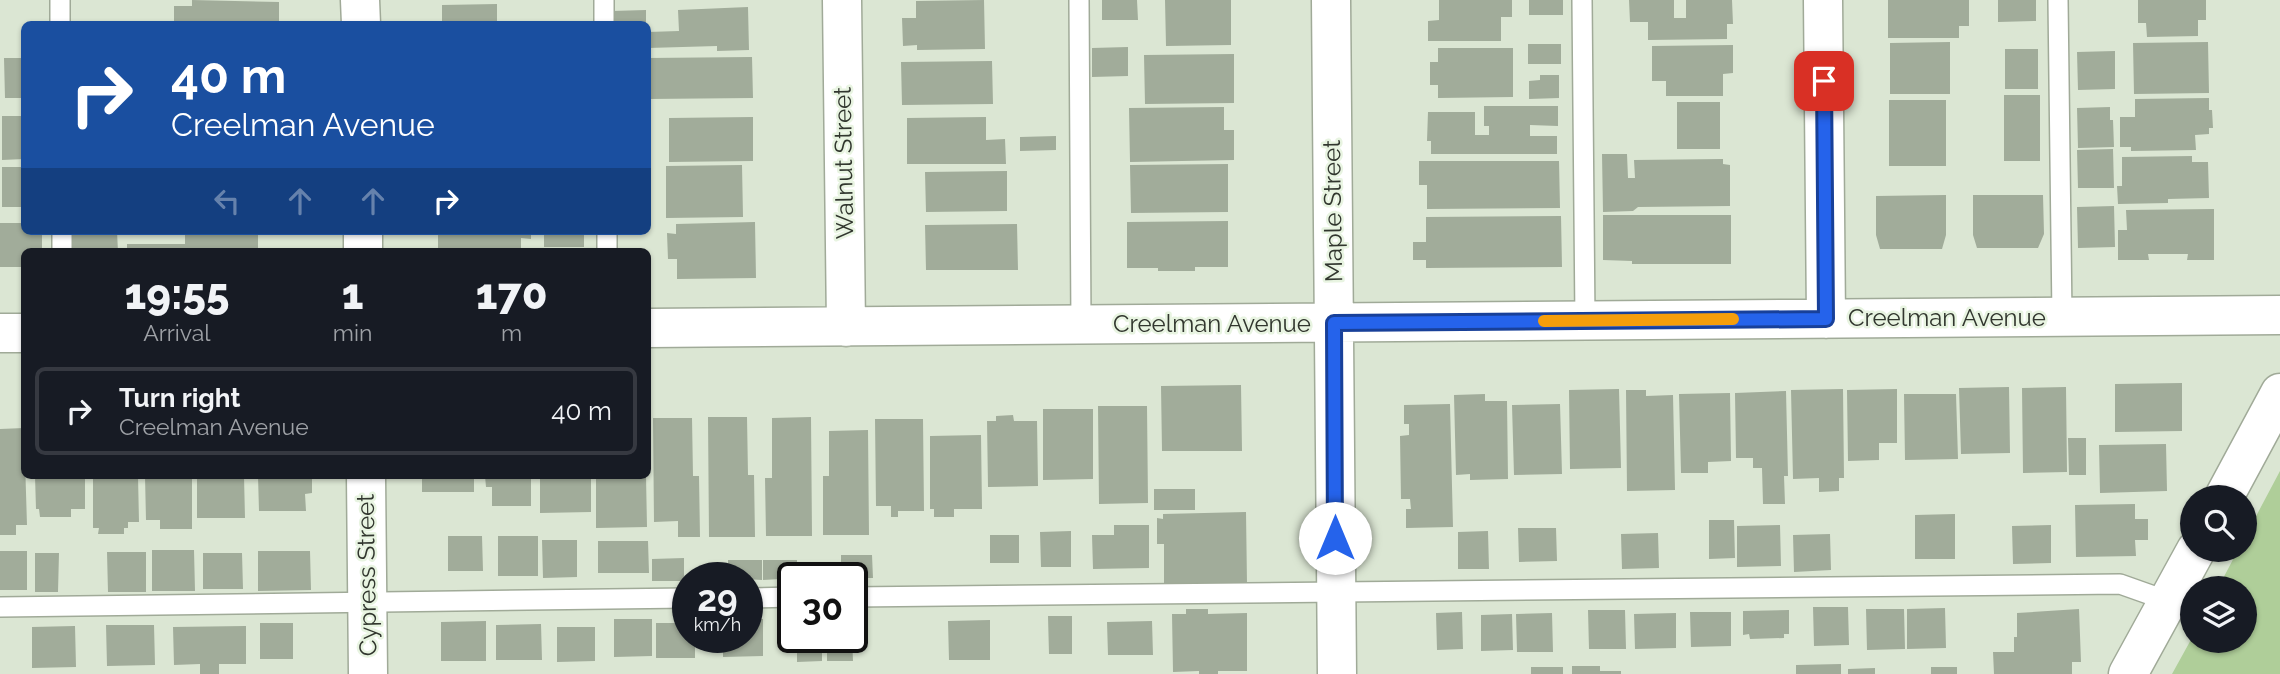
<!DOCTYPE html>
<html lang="en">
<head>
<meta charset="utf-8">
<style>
  body { margin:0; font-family:Raleway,sans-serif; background:#242831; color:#f1f3f6; height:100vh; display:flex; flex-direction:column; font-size:26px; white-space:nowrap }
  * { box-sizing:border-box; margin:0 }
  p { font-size:23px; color:#9ea1a6 }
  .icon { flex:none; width:38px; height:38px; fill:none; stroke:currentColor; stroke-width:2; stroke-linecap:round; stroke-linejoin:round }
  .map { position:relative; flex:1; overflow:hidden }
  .panel { position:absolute; left:21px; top:248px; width:630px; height:231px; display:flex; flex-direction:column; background:#171b24; border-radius:10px; box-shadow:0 2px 5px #0004 }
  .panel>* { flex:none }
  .banner { position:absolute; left:21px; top:21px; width:630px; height:214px; border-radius:10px; box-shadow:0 2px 5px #0004; background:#1a4fa0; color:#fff; overflow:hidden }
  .controls { position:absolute; left:2180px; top:485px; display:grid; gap:14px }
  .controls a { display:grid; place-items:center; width:77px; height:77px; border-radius:50%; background:#171b24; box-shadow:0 2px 5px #0004; font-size:35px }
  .speed { position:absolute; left:672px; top:562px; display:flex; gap:14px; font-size:35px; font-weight:700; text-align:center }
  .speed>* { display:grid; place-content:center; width:91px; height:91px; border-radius:50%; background:#171b24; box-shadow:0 2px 5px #0004; line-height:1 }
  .speed small { font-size:18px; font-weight:400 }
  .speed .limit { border:4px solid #111; border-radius:10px; background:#fff; color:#111 }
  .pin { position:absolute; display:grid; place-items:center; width:60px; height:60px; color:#fff; margin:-30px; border-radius:14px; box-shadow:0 4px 10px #0006 }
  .me { position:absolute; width:77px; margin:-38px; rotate:0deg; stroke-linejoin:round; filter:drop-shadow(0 0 5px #0008) }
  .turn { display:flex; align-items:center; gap:24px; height:147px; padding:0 35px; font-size:32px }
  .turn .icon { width:91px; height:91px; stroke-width:2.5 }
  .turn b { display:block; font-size:49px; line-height:60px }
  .lanes { display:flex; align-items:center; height:66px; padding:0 35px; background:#0003; justify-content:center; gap:35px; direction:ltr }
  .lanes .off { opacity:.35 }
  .eta { display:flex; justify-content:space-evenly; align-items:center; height:119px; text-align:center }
  .eta b { font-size:42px; font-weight:800; line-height:49px }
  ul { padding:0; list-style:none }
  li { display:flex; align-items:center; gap:21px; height:88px; margin:0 14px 10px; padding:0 21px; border:4px solid #363941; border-radius:10px }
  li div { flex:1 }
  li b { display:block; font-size:26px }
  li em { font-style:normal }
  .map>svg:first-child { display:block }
</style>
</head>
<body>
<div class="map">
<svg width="2280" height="674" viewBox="0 0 2280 674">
  <rect width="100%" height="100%" fill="#dbe6d3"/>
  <path fill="#afce99" d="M2280 471V674H2172L2193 636V640H2245V588H2218L2238 550H2245V537Z"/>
  <path fill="#a1ac9a" d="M192 0 279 2V24H174V6H192Z
    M984 0 985 49 917 50V45L903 46 902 18H916V1Z
    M1102 0H1137L1138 20H1102Z
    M1165 0H1231V45L1166 46Z
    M1439 0H1512V17H1501V41H1428V21L1439 20Z
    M1529 0H1563V15H1529Z
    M1629 0H1674V18H1686V0H1732L1733 24H1727V39L1648 40V22H1630Z
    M1888 0H1969V26H1959V38H1888Z
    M1998 0H2036V21L1998 22Z
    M2138 0H2206V20H2198V36L2147 37 2146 23H2138Z
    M497 4V24H442V5Z
    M748 7 749 50 717 51V46L648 48V32L679 31 678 10Z
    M646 10V24H612V11Z
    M1950 42V94H1890V43Z
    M2208 42 2209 93 2134 94 2133 43Z
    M1528 44H1561V64H1528Z
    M1733 45V73L1723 74V96H1666V81H1652V46Z
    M1128 47V76L1092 77V48Z
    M1438 48H1513V97L1438 98V85H1430V62H1438Z
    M2005 49H2038V89H2005Z
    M2115 51V89L2078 90 2077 52Z
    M1234 54V103L1145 104 1144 55Z
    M752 57 753 98 648 99V58Z
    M4 58H24V98H5Z
    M992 61 993 104 902 105 901 62Z
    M1540 75H1559V98L1529 99V81L1540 80Z
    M2004 95H2040V161H2004Z
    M2209 98V110H2212L2213 128H2209V134L2195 135 2196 150 2131 151V147H2120V117H2135V99Z
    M1889 100H1946V166H1889Z
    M1677 102H1720V149H1677Z
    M1484 106H1558V126L1530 125V136H1557V154H1431V141H1427L1428 112H1475V135H1489V126H1484Z
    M1224 107V130H1234V160L1130 162 1129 108Z
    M2110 107V120H2113L2114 147 2078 148 2077 108Z
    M2 116H24V159L2 160Z
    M753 117V161L669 162V118Z
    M986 117V140L1005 139 1006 164H907V118Z
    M1056 136V150L1020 151V137Z
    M2113 149 2114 188H2078L2077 150Z
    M1602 154H1627L1628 178H1635L1634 160 1723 159V164L1730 165V206L1638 207 1633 211 1603 212Z
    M2192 156V162H2208L2209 198 2168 199V203L2118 204 2117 186H2122V157Z
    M1419 161H1559L1560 208 1427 209V185H1419Z
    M1228 164V212L1131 213 1130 165Z
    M742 165 743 217 666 218V166Z
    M2 167H24V207H2Z
    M1007 171V211L926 212 925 172Z
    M1946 195V235L1942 249H1880L1876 235V196Z
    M1973 195H2043L2044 234 2038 248H1977L1973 235Z
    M2114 206 2115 247 2078 248 2077 207Z
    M2214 209V260H2187L2188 254H2148L2149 260H2118V230H2127L2126 210Z
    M1603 215H1731V264H1632V261L1603 260Z
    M1561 216 1562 267 1426 268V260H1413V242H1426V217Z
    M1228 221V267H1195V271H1158V268H1127V222Z
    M755 222 756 278 677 279V259H668L667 233 676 234V224Z
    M0 223H24V231H42V252H24V267H0Z
    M1017 224 1018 270H926L925 225Z
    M71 231H117L118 252H72Z
    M185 231H258V252H127V244H185Z
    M438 231H531V239L521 238V252H438Z
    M544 231H584V247H544Z
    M2182 383V431L2115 432V384Z
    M1241 385 1242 451H1162L1161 386Z
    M2009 387 2010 453 1961 454 1959 388Z
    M2066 387 2067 472 2023 473 2022 388Z
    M1619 389 1621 468 1570 469 1569 390Z
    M1843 389 1844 478H1839V491L1819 492V478L1793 479 1791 390Z
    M1897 389V443H1879V460L1848 461 1847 390Z
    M1626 390H1646V396L1673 395 1675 490 1627 491Z
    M1786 391 1788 476H1784L1785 504H1763L1762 468H1753V458H1736L1735 393Z
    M1730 393 1731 461 1708 462V473H1681L1679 394Z
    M1485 394V401H1507L1508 479 1470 480V474L1456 475 1454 395Z
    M1904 394H1956L1958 459 1905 460Z
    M1450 404 1453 527 1406 528V509H1411L1410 499H1401L1400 436 1409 435V424H1404V405Z
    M1560 404 1562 474 1514 475 1512 405Z
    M1098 406H1147L1148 503 1099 504Z
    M1043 409H1093V479L1043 480Z
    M1013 415 1014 421H1037L1038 486 988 487 987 421H996V416Z
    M708 417H747L748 475H754L755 537H709Z
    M811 417 812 536H766L765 478H772V418Z
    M653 418H692L693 476H699L700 537H678V521L654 522Z
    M875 419H923L924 511H898V517H891V506H876Z
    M24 428 27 525H16V535H0V429Z
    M868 430 869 535H823V476H829V431Z
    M981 435 982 509H954V517H934V509H930V436Z
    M2068 438H2086V475H2069Z
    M2166 444 2167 491 2100 493 2099 445Z
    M35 476H85V509H71V517H40L39 509H36Z
    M93 476H138L139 522H128V528H124V534H98L99 528H93Z
    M145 476H192V529H160V520H146Z
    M197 476H244L245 518H197Z
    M258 476H312V493L305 494 306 511H259Z
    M422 476H474V492H422Z
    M485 476H531V506H492V487H486Z
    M540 476H591V512L540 513Z
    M596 476H646L647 527 596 528Z
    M1154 489H1195V510H1154Z
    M2135 504V519H2148V540H2135L2136 556 2076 557 2075 505Z
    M1246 512 1247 584 1164 585V544H1157V518L1163 519V514Z
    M1955 514V559H1915V515Z
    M1709 520H1734L1735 558 1709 559Z
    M1114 525H1149V568L1093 569 1092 535H1114Z
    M1780 525 1781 566 1737 567V526Z
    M2051 525V563L2013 564 2012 526Z
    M1518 528H1556L1557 561 1519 562Z
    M1071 531V567H1041L1040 532Z
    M1488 531 1489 569H1458V532Z
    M1658 533 1659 568 1622 569 1621 534Z
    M1830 534 1831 570 1794 572 1793 535Z
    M990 535H1019V563H990Z
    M448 536H482L483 571H448Z
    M498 536H538V576H498Z
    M542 540H577V577L543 578Z
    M598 541H648L649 573H598Z
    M152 550H194L195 591H152Z
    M0 551H27V590H0Z
    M258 551H310L311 590 258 591Z
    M107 552H146V592H108Z
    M35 553H59L58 592H35Z
    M203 553H242L243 589H203Z
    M841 555H872L873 578H841Z
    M684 558V581H652V559Z
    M728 560H762V580L728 578Z
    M763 560H797V578L763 580Z
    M1813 607H1848L1849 645 1814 646Z
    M1945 608 1946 648 1907 649V609Z
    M1186 609H1208V614L1247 613V671H1218V674H1199V671L1173 672 1172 614H1186Z
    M1866 609H1904L1905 649 1867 650Z
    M2079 609 2081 662H2072V674H1994L1993 652H2014V637H2017V613Z
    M1588 610H1625L1626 649H1589Z
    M1789 610V634H1784V638L1750 639 1749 634 1743 635V611Z
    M1462 612 1463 649 1437 650 1436 613Z
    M1690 612H1731V646L1691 647Z
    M1552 613 1553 652H1517L1516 614Z
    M1676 613V648L1635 649 1634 614Z
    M1512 614 1513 650 1481 651V615Z
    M1048 616H1072V654H1049Z
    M614 619H652V656L614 657Z
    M747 619H763V656L723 657V637H747Z
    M990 620V660H949L948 621Z
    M486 621V661H441V622Z
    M1152 621 1153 655H1108L1107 622Z
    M260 623H293V659H260Z
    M656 623H688V637H695V658H656Z
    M541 624 542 660H496V625Z
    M106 625H154L155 665 107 666Z
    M75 626 76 667 32 668V627Z
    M246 626V664H219V674H200V664L174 665 173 627Z
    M557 627H595V661L557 662Z
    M797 637H822V661L797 662Z
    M827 637H852L853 661H827Z
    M1841 664V674H1796V665Z
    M1572 666H1600V671H1621V674H1572Z
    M1531 667H1563V674H1531Z
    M1931 667H1957V674H1931Z
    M1875 668V674H1848V669Z"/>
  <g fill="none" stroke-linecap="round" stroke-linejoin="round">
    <defs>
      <path id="lane" d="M60 0V24
        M604 0V24
        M1079 0 1081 325
        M1582 0 1585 321
        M2058 0 2062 317
        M62 231V252
        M607 231V252
        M852 597 2120 584 2168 601
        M747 598 793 597
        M0 607 688 598"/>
      <path id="street" d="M360 0 361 24
        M842 0 846 327
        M1331 0 1337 674
        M1823 0 1826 319
        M363 231V252
        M648 328 2280 315
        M0 333H24
        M366 476 368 674
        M2224 497 2280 393
        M2128 674 2196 550"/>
    </defs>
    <use href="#lane" stroke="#a0aa98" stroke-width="22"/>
    <use href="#street" stroke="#a0aa98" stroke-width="41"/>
    <use href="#lane" stroke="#fff" stroke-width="19"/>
    <use href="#street" stroke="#fff" stroke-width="38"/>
  </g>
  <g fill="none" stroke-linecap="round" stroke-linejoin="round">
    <defs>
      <path id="route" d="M1335 538 1334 323 1826 319 1824 81"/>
    </defs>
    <use href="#route" stroke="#184099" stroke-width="18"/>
    <use href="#route" stroke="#2563eb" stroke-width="12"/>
    <path stroke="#f59e0b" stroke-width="12" d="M1544 321 1733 319"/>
  </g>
  <g text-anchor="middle" stroke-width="5" stroke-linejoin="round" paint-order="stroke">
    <g font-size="24" fill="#31362e" stroke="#e8f4e1">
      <text transform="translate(844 163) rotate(-91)" y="8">Walnut Street</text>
      <text transform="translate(1333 211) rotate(-91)" y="8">Maple Street</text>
      <text x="1947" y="326">Creelman Avenue</text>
      <text x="1212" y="332">Creelman Avenue</text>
      <text transform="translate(367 575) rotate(-91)" y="8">Cypress Street</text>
    </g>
  </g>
</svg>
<div class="controls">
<a><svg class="icon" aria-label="search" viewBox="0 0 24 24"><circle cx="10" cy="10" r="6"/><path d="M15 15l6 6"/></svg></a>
<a><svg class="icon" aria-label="layers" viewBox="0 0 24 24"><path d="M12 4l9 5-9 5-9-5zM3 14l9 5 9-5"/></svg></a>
</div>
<div class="speed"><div>29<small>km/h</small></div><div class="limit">30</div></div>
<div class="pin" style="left:1824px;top:81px;background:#d93025"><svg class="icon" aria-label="arrive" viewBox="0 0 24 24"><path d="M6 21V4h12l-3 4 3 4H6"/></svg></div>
<svg class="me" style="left:1335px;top:538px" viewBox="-20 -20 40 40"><circle r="19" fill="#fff"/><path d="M0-13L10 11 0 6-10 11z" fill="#2563eb"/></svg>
<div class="banner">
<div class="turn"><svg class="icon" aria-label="right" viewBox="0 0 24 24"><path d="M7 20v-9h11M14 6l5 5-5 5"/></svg><div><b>40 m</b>Creelman Avenue</div></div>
<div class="lanes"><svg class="icon off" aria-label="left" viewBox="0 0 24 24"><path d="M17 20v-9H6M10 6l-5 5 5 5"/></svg><svg class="icon off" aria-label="ahead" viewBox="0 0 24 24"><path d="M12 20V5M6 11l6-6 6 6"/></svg><svg class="icon off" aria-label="ahead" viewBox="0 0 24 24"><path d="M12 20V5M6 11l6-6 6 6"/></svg><svg class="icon" aria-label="right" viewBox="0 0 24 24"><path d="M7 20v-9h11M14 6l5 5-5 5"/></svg></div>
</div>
<section class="panel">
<div class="eta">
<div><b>19:55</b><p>Arrival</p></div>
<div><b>1</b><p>min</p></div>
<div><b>170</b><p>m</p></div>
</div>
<ul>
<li><svg class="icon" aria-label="right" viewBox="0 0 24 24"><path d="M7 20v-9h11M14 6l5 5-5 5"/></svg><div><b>Turn right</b><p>Creelman Avenue</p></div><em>40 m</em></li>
</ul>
</section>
</div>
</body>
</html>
